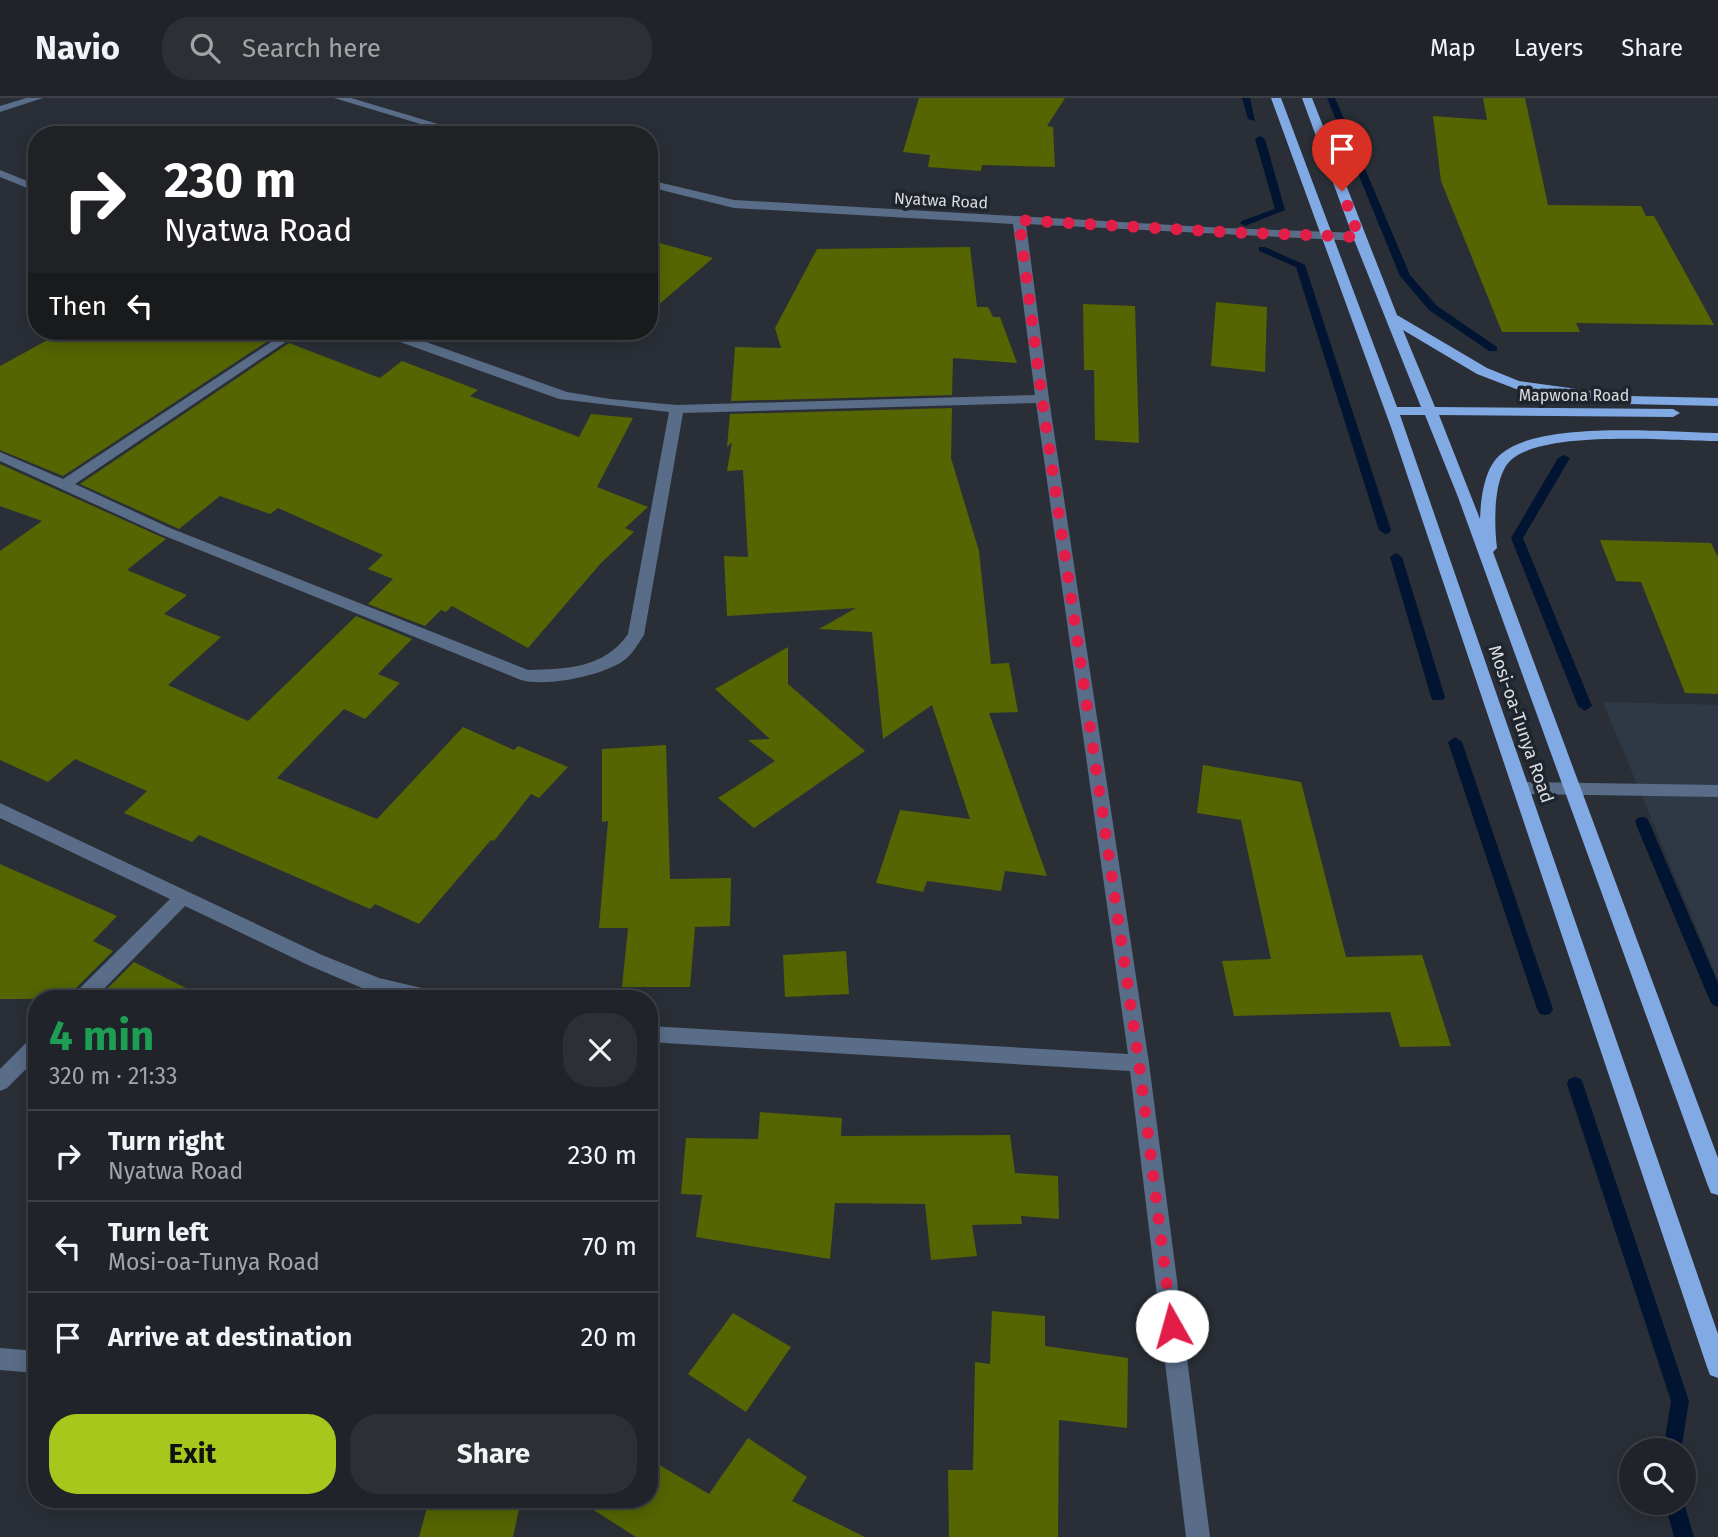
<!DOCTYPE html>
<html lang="en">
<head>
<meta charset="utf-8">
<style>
  body { margin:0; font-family:"Fira Sans",sans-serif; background:#2d2f35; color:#f1f3f6; height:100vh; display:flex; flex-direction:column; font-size:26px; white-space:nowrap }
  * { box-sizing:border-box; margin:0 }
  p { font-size:23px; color:#a2a4a8 }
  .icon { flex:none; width:38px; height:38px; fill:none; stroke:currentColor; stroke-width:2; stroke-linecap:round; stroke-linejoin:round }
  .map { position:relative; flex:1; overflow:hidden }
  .side { position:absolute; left:28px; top:892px; width:630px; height:518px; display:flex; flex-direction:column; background:#202329; border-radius:28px; box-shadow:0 4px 18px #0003,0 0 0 2px #3d4046 }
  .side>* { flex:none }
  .banner { position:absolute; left:28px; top:28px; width:630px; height:214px; border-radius:28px; box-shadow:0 4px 18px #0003,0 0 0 2px #3d4046; background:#202124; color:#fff; overflow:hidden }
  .tools { position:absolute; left:1619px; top:1340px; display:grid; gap:14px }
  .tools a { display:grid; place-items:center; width:77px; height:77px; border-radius:50%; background:#202329; box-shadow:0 4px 18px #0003,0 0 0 2px #3d4046; font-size:35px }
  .pin { position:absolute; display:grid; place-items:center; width:60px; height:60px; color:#fff; margin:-72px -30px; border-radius:50% 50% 50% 0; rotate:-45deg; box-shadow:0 0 7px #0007 }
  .pin .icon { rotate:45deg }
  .me { position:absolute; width:77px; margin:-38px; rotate:353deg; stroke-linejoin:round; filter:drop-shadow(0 0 5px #0008) }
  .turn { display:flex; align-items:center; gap:24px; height:147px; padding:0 21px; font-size:32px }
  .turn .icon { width:91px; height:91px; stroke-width:2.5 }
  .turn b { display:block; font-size:49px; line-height:60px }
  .then { display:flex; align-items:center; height:66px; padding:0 21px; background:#0003; gap:14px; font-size:26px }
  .round { display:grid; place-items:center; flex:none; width:74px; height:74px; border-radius:28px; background:#2d2f35 }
  .summary { display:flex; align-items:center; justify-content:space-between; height:119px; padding:0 21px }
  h1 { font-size:42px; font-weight:700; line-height:52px; color:#1e9e55 }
  .action { display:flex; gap:14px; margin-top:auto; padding:14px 21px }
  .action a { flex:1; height:80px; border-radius:28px; background:#a8c71c; color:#111; font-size:28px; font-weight:700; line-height:80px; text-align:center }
  .action a+a { background:#2d2f35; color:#f1f3f6 }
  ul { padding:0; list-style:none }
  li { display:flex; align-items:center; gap:21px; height:91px; padding:0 21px; border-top:2px solid #3d4046 }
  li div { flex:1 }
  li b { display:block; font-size:26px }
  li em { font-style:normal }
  header { display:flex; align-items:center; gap:42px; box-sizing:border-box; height:98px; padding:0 35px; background:#202329; border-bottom:2px solid #3d4046 }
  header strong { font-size:33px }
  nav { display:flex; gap:38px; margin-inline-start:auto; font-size:24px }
  .search { width:490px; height:63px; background:#2d2f35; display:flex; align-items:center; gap:18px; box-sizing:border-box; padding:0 24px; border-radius:28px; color:#a2a4a8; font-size:26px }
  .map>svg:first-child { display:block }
</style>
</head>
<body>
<header>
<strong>Navio</strong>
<div class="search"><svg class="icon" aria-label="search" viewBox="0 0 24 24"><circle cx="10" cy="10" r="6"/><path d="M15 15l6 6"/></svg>Search here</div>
<nav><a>Map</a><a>Layers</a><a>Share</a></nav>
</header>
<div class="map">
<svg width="1718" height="1439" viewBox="0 0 1718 1439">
  <rect width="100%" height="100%" fill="#2a2f37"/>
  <path fill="#2f3946" d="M1603 604 1718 607V882Z"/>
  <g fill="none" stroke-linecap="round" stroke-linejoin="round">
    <path fill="#011432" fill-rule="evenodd" d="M1242 0H1250L1255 23 1248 21Z
      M1327 0H1335L1410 177 1437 208 1497 249V253H1489L1429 212 1400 178Z
      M1260 38 1265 41 1285 112 1245 128 1240 125 1242 123 1275 111 1255 41Z
      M1259 149H1265L1305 167 1391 432 1389 435 1385 436 1379 432 1296 169 1259 153Z
      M1564 357 1570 360 1523 440 1592 608 1585 613 1578 608 1511 440 1558 360Z
      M1396 455 1402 459 1445 599 1443 602H1433L1431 599 1390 459Z
      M1455 639 1462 644 1553 911 1550 916 1545 917 1540 916 1537 911 1448 644Z
      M1642 719 1647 720 1649 724 1718 885V909L1713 907 1710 903 1635 724 1637 720Z
      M1575 979 1581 981 1583 986 1689 1303 1681 1353H1663L1671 1303 1567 986 1569 981Z
      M1665 1405H1684L1694 1439H1674Z"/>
  </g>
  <path fill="#546502" d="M919 0H1065L1047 28 1053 29 1055 69 982 67 981 73 928 69 930 57 903 54Z
    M1483 0H1525L1548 107 1641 108 1646 118H1654L1714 227 1576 225 1580 234H1502L1441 83 1433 18 1487 22Z
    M649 142 713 160 649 215Z
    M970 149 977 209H988L993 219H1000L1017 265 953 260 952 297 731 303 735 249 781 250 775 230 817 151Z
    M1216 204 1267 209 1265 274 1211 268Z
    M1083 206 1135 208 1139 345 1095 342 1094 272H1084Z
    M64 233H258L274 239 63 378 0 352V268Z
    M289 245 380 280 402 263 478 292 470 298 579 339 591 316 633 320 597 389 648 409 625 430 634 434 601 465 528 550 452 508 446 514 441 512 425 528 368 506 393 481 368 471 383 457 278 410 270 416 220 398 179 431 80 386Z
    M952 310 951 360 979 453 991 566 1009 565 1018 614 989 615 1047 778 1005 773 1001 793 927 783 923 794 876 785 900 712 970 721 932 607 883 641 872 534 819 531 856 510 727 518 724 458 748 459 743 372 727 373 732 344 727 349 730 316Z
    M0 366 166 441 127 472 187 497 164 516 221 539 168 587 248 623 356 518 412 541 378 576 400 585 365 621 344 611 277 680 377 721 463 629 514 652 518 648 568 669 539 700 531 696 494 743 491 742 419 826 375 806 370 811 199 737 192 744 124 715 147 693 75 661 48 684 0 662V453L42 423 0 408Z
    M1600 442 1711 445 1718 459V596L1685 595 1641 484 1616 483Z
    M788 549V586L865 653 754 730 718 700 775 663 748 642 770 641 715 591Z
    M666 647 670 781 731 780 730 828 695 829 690 889H622L628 830H599L608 723 602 724V651Z
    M1203 667 1301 684 1346 859 1422 857 1451 948 1400 949 1390 914 1234 918 1222 863 1271 861 1241 722 1197 715Z
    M0 766 117 818 93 843 113 853 73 893 71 901H0Z
    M846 853 849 896 785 899 783 857Z
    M134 864 208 901H97Z
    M760 1014 842 1020 841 1038 1010 1037 1015 1075 1058 1078 1059 1121 1021 1118 1022 1126 972 1127 977 1158 931 1162 925 1106 835 1105 830 1161 696 1139 702 1097 681 1096 686 1040 758 1041Z
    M992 1213 1045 1218V1248L1128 1260 1127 1330 1059 1322 1058 1439H949L948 1372H973L975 1264 990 1266Z
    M733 1215 791 1249 746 1314 688 1276Z
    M748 1340 807 1379 792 1403 865 1439H636L578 1402H649V1361L709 1396Z
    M429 1402H521L513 1439H419Z"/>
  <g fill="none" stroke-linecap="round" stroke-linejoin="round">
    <path fill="#596d89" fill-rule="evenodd" d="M26 0H43L0 14V8Z
      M334 0H351L475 37H457Z
      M0 72 37 87V94L0 79Z
      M649 82 734 102 1224 130 1359 135 1365 139 1359 143 1026 126 1049 301 1149 965 1210 1439H1186L1130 973 649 944V928L1128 956 1036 305 683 315 644 537C638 546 632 557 623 563 601 578 547 589 521 582L160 436 0 363V354L63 381 288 233H302L75 386 170 430 528 572C567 571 605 570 628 536L669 314 559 301 378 236 377 233H395L567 294 610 301 677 307 1035 297 1013 126 734 110 649 89Z
      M1521 684 1718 687V699L1521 696 1515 695 1512 690 1515 685Z
      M0 705 322 857 379 880 443 895 446 901H403L369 893 308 867 185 808 94 901H73L75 895 170 801 0 720Z
      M37 939V960L7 990 0 993V971L30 941Z
      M0 1250 37 1253V1275L0 1272Z"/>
    <path fill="#81aae4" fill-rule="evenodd" d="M1271 0H1281L1397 309H1421L1353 139 1302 0H1312L1397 217 1487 270 1519 283 1628 298 1718 300V308L1628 306 1516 291 1477 276 1403 232 1435 309 1673 311 1680 315 1673 319 1439 317 1480 421C1481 400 1484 370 1501 356 1540 322 1667 334 1718 335V343C1671 343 1546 331 1511 362 1493 378 1494 427 1497 450L1493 454 1718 1060V1097L1711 1095 1708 1088 1458 399 1425 317H1400L1718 1236V1280L1710 1277 1707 1269 1392 332Z"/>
  </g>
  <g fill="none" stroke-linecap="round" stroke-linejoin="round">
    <path stroke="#e11d48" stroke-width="12" stroke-dasharray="0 21.6" d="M1172 1228 1139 965 1042 301 1019 122 1224 134 1359 139 1342 93"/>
  </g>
  <g text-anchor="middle" stroke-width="7" stroke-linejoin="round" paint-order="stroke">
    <g font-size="16" fill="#dadee3" stroke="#20252d">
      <text transform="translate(941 102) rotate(3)" y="6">Nyatwa Road</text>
      <text x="1574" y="303">Mapwona Road</text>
    </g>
    <g font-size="18" fill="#dadee3" stroke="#20252d">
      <text transform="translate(1521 626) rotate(71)" y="6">Mosi-oa-Tunya Road</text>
    </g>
  </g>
</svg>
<div class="tools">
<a><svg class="icon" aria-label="search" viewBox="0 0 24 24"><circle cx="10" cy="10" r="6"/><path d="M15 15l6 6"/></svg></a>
</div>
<div class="pin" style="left:1342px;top:93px;background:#d93025"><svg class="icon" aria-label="arrive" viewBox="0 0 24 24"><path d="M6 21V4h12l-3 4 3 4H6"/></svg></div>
<svg class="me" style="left:1172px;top:1228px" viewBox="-20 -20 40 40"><circle r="19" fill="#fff"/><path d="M0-13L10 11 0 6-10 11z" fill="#e11d48"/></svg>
<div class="banner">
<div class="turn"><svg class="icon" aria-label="right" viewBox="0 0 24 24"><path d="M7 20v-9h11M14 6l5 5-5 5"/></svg><div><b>230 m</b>Nyatwa Road</div></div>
<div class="then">Then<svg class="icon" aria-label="left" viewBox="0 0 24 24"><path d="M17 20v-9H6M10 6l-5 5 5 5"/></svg></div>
</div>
<section class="side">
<div class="summary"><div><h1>4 min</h1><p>320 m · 21:33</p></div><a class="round"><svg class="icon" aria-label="close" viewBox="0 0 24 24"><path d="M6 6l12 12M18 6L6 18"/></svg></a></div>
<ul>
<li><svg class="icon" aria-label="right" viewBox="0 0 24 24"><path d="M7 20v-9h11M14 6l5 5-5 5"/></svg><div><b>Turn right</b><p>Nyatwa Road</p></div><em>230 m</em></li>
<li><svg class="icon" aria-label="left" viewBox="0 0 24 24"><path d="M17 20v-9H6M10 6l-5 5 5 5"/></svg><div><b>Turn left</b><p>Mosi-oa-Tunya Road</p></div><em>70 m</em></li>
<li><svg class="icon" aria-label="arrive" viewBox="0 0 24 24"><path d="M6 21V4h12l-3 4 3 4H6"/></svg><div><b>Arrive at destination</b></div><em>20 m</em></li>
</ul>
<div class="action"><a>Exit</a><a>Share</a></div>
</section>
</div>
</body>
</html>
